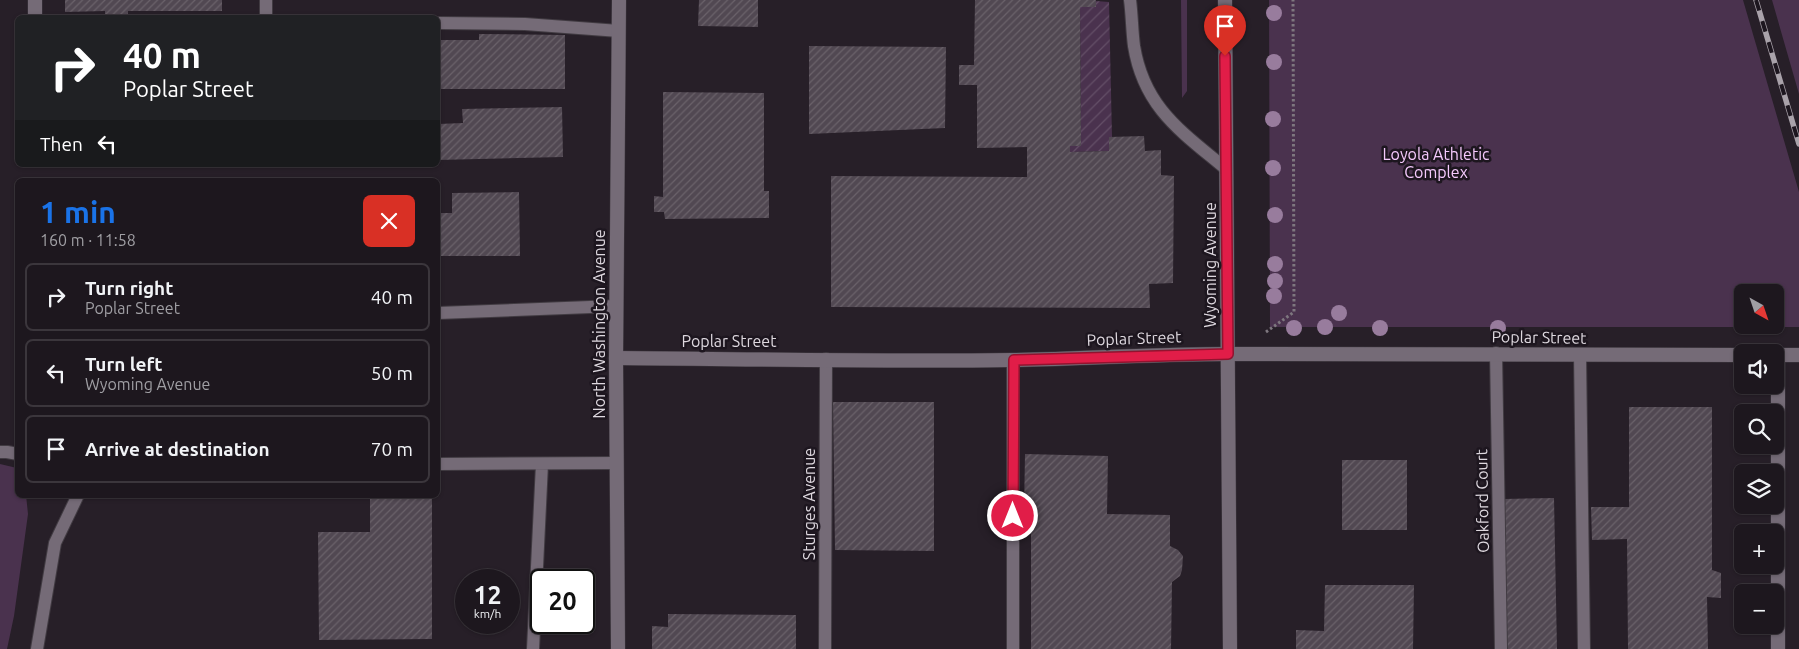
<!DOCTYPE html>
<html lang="en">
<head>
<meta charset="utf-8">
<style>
  body { margin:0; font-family:Ubuntu,sans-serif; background:#2a242b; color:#f1f3f6; height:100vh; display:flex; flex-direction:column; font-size:19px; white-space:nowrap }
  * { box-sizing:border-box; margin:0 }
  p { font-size:16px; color:#a09fa4 }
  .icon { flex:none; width:28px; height:28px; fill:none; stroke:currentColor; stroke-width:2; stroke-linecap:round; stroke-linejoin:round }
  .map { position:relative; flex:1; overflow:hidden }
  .panel { position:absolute; left:15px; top:178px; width:425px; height:320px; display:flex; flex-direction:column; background:#1d171e; border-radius:8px; box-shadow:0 1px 4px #0004,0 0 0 1px #3b363c }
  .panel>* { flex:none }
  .guide { position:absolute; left:15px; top:15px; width:425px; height:152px; border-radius:8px; box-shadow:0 1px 4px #0004,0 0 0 1px #3b363c; background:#202124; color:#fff; overflow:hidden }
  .needle { width:32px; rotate:140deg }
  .fabs { position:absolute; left:1734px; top:284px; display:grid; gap:10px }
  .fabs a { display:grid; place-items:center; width:50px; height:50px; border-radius:8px; background:#1d171e; box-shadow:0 1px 4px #0004,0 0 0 1px #3b363c; font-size:25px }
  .speed { position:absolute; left:455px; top:569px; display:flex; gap:10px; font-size:25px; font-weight:700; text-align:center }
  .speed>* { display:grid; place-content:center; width:65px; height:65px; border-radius:50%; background:#1d171e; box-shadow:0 1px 4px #0004,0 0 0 1px #3b363c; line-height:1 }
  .speed small { font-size:12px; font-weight:400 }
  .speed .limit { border:2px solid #111; border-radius:8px; background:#fff; color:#111 }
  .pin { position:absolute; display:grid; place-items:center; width:42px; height:42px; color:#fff; margin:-51px -21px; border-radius:50% 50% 50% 0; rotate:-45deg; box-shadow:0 0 5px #0007 }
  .pin .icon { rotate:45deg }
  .me { position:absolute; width:55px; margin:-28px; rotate:0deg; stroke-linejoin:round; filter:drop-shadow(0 0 4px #0008) }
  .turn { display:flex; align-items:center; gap:18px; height:105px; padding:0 25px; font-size:22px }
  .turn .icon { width:65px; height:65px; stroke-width:2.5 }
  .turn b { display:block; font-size:35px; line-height:42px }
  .then { display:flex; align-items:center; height:48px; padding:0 25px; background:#0003; gap:10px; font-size:19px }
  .round { display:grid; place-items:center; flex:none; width:52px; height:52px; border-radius:8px; background:#2a242b }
  .head { display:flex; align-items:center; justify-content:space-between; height:85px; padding:0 25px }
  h1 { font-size:30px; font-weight:700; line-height:38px; color:#1a73e8 }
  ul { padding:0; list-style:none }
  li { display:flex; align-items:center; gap:15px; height:68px; margin:0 10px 8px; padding:0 15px; border:2px solid #3b363c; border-radius:8px }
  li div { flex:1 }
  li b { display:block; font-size:19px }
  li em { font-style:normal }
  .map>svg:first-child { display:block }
</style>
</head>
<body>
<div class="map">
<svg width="1799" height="649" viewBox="0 0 1799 649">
  <defs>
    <pattern id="garden-furrows" width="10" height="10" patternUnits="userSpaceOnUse" patternTransform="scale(1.25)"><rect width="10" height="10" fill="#4a324e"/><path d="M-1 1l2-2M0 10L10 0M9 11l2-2" fill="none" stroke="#644f67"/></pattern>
    <pattern id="building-hatch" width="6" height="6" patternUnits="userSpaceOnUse" patternTransform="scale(1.25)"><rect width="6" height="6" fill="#514852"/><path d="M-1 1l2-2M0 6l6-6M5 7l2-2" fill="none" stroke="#6a626a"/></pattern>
  </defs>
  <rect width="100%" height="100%" fill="#271f28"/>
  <path fill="#4a324e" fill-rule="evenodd" d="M1181 0H1187V91L1182 98Z
    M1269 0H1743L1799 192V327H1270ZM1742 292H1775V325H1742Z
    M1772 0H1799V94Z
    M0 464 17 468 18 495H26L28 514 14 616 7 649H0Z"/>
  <path fill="url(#garden-furrows)" d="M1096 1 1109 2 1112 137H1109V151L1070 152V146H1081L1080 7H1096Z"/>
  <path fill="url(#building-hatch)" d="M65 0H222V11H128V18H105V11L65 12Z
    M699 0H758V27L698 26Z
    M975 0H1096V7H1080L1081 146H1070V152L1109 151V137L1144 136 1145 151 1161 150V175L1174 176 1173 283 1149 284 1150 308 831 307V176L1027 177V147L977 148V85H959V65H974Z
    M479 34 565 35V89H438V40H479Z
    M809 46 946 47 945 128 809 134Z
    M663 92 764 93V191H769V218L665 219 664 212H654V196L663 197Z
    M562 107 563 157 438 160V124L463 123 462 109Z
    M519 192 520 256H438V213H452V193Z
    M833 402H934V551L835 550Z
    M1629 407H1712V570L1721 573V598L1707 597 1708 649H1628L1627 539 1592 540 1591 507H1629Z
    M1025 454 1108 456 1107 514 1170 515V546L1178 550 1183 556 1182 570 1180 576 1172 582 1171 649H1031V510H1024Z
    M1342 460H1407V530H1342Z
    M370 495H432V639L319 640 318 532H370Z
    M1554 498 1557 649H1507L1504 499Z
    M1325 585H1414L1413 649H1296V630L1324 631Z
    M668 614 796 615V649H652V626L668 627Z"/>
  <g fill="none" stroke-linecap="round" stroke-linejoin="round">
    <defs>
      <path id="service" d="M1130 0C1132 15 1132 31 1134 46 1144 108 1182 132 1226 169
        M266 18V0
        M438 23 525 24 619 31
        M438 313 616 306
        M1496 353 1501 649
        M1580 355 1584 649
        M0 452H7L18 454
        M438 464 617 463
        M37 649 55 543 78 495
        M533 649 542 464
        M825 649 826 359
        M1013 649V360"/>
      <path id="minor" d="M35 0V18
        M1775 355H1799
        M616 358C748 359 880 362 1012 360 1084 359 1156 354 1227 354 1399 353 1571 355 1742 355
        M1778 649V355"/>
      <path id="tertiary" d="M618 649 616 358 619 0"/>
      <path id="secondary" d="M1225 0 1230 649"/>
    </defs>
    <use href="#service" stroke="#413b42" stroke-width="14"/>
    <use href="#minor" stroke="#413b42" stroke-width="15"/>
    <use href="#tertiary" stroke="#413b42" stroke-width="15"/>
    <use href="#secondary" stroke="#413b42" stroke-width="15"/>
    <path stroke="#7e777f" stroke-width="3" stroke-dasharray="2.5 2.5" stroke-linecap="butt" d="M1266 332 1294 312 1293 0"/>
    <use href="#service" stroke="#756b77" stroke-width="12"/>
    <use href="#minor" stroke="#756b77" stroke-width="14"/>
    <use href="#tertiary" stroke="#756b77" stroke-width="14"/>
    <use href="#secondary" stroke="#756b77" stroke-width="14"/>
    <defs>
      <path id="rail" d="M1756 0 1799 144"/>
    </defs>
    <use href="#rail" stroke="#a9a2aa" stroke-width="5.5"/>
    <use href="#rail" stroke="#1d161f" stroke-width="4" stroke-dasharray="11" stroke-linecap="butt"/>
  </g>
  <g fill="#987c9d">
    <circle cx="1274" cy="13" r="8"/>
    <circle cx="1274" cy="62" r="8"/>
    <circle cx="1273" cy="119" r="8"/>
    <circle cx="1273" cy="168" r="8"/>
    <circle cx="1275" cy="215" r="8"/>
    <circle cx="1275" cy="264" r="8"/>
    <circle cx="1275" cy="281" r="8"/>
    <circle cx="1274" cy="296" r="8"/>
    <circle cx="1339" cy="313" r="8"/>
    <circle cx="1325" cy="327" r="8"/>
    <circle cx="1294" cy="328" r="8"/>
    <circle cx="1380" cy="328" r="8"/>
    <circle cx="1498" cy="328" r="8"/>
  </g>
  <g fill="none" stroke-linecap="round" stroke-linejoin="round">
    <defs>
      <path id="route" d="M1013 516 1014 360 1228 354 1225 56"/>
    </defs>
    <use href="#route" stroke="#92132f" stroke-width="12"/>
    <use href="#route" stroke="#e11d48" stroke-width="9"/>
  </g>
  <g text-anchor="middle" stroke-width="5" stroke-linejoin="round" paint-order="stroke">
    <g font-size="16" fill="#f5c9fd" stroke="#1d161f">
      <text x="1436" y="160">Loyola Athletic<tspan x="1436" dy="18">Complex</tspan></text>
    </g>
    <g font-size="16" fill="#ded8df" stroke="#1d161f">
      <text transform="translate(1210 265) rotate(-90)" y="6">Wyoming Avenue</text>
      <text transform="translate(599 324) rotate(-90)" y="6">North Washington Avenue</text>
      <text transform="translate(1539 337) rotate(1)" y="6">Poplar Street</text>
      <text transform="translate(1134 338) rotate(-2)" y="6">Poplar Street</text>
      <text x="729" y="347">Poplar Street</text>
      <text transform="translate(1482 501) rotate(-91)" y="6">Oakford Court</text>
      <text transform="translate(809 504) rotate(-90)" y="6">Sturges Avenue</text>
    </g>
  </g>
</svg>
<div class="fabs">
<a><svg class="needle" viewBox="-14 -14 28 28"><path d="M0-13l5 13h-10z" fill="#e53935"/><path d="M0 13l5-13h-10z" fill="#a09fa4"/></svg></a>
<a><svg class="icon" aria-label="sound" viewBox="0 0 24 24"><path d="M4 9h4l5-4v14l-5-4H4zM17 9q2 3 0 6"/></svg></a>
<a><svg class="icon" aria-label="search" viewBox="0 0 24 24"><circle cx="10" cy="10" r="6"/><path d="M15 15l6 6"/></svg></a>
<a><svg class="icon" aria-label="layers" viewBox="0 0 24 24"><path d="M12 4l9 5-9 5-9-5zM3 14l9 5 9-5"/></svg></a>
<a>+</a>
<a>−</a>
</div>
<div class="speed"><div>12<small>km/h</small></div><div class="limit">20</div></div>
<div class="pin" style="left:1225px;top:56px;background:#d93025"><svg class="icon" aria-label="arrive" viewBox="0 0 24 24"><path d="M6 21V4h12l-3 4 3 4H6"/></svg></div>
<svg class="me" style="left:1013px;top:516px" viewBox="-20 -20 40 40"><circle r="17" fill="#e11d48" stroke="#fff" stroke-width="3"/><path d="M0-11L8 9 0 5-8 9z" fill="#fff"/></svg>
<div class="guide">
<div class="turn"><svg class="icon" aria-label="right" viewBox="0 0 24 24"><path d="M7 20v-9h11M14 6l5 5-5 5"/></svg><div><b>40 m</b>Poplar Street</div></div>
<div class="then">Then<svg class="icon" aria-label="left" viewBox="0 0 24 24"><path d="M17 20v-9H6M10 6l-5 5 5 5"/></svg></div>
</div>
<section class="panel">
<div class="head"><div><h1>1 min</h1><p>160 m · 11:58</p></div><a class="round" style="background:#d93025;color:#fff"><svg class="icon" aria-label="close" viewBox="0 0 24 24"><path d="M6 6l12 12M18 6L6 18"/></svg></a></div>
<ul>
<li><svg class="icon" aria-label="right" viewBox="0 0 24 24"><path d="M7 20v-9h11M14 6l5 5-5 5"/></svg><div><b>Turn right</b><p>Poplar Street</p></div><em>40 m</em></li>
<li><svg class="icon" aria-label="left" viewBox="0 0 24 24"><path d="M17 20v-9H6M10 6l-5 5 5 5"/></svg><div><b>Turn left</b><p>Wyoming Avenue</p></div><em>50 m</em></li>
<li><svg class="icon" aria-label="arrive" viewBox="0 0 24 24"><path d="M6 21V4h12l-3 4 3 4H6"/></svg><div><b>Arrive at destination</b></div><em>70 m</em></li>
</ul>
</section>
</div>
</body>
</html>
